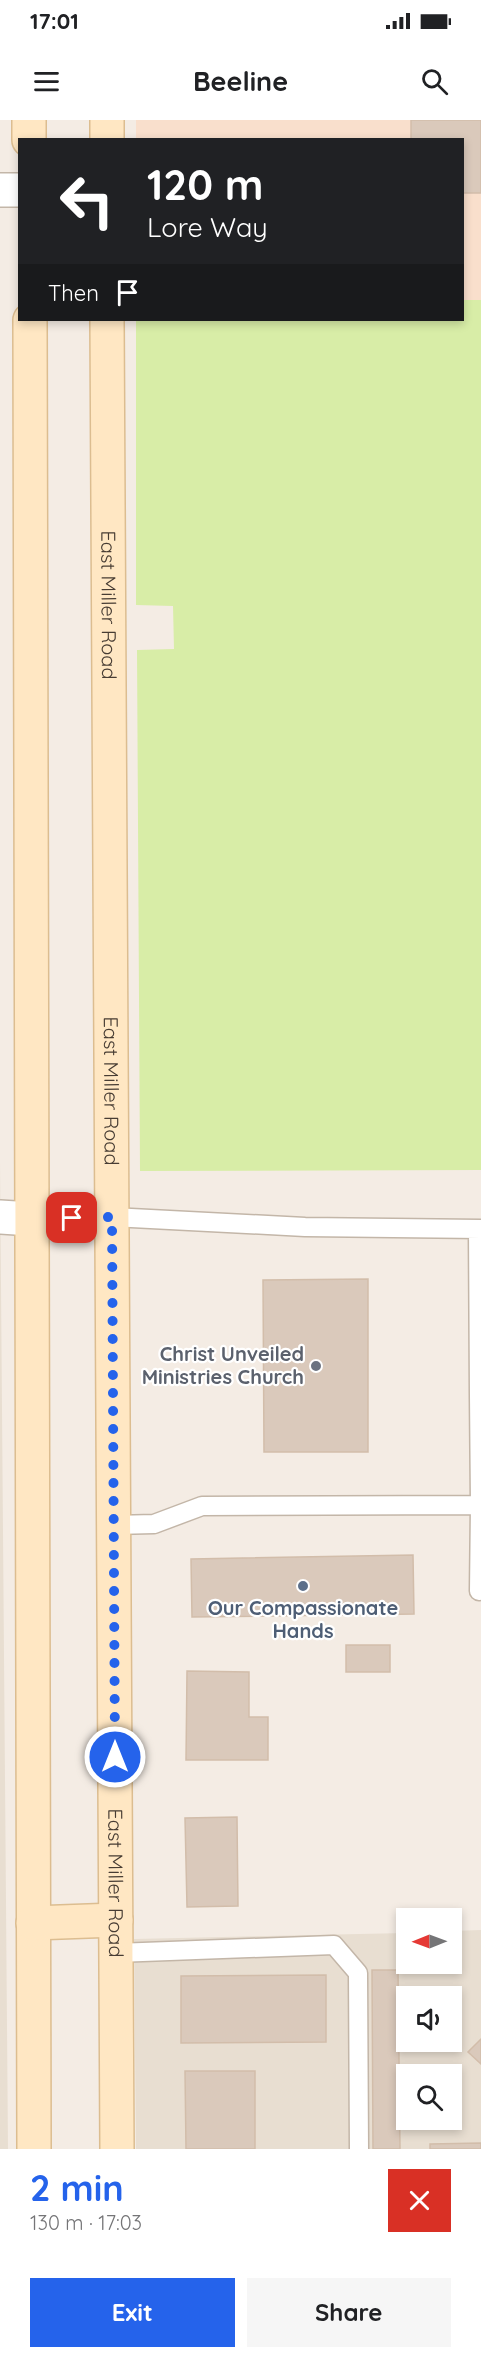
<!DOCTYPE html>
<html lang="en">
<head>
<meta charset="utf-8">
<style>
  body { margin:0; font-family:Quicksand,sans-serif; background:#f6f6f6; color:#202124; height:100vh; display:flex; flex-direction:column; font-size:22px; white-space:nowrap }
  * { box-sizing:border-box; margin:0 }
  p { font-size:20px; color:#757577 }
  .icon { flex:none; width:33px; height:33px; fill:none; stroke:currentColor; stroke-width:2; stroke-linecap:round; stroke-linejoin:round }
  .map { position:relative; height:2029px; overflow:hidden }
  .drawer { display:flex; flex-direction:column; background:#fff; flex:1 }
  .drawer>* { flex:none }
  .top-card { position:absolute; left:18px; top:18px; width:446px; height:183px; border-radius:0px; box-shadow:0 3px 9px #0003; background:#202124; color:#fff; overflow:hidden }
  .needle { width:39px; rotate:269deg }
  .controls { position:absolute; left:396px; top:1788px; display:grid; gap:12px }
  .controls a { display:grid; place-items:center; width:66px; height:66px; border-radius:0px; background:#fff; box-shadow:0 3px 9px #0003; font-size:30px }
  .pin { position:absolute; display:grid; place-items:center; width:51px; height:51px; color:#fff; margin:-26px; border-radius:12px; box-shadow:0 3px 9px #0006 }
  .me { position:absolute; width:66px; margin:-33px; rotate:0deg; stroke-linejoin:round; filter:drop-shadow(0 0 4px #0008) }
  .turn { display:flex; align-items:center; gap:21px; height:126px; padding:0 30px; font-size:27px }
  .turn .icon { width:78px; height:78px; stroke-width:2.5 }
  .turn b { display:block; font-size:42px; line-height:51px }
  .then { display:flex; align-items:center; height:57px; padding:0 30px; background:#0003; gap:12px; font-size:22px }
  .round { display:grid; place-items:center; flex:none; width:63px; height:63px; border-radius:0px; background:#f6f6f6 }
  .overview { display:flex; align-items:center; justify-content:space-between; height:102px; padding:0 30px }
  h1 { font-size:36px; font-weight:700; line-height:45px; color:#2563eb }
  .primary-button { display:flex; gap:12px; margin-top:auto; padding:12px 30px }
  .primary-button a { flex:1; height:69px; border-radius:0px; background:#2563eb; color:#fff; font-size:24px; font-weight:700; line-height:69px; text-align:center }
  .primary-button a+a { background:#f6f6f6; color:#202124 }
  .status { display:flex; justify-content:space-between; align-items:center; height:42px; padding:0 30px; background:#fff; direction:ltr }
  .status svg { height:16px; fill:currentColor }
  header { display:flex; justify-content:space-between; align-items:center; height:78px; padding:0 30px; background:#fff; font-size:27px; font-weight:700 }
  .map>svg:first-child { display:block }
</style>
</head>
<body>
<div class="status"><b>17:01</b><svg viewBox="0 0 49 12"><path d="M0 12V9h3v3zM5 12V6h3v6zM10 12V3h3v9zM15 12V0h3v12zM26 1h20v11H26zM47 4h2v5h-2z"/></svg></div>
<header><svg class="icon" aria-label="menu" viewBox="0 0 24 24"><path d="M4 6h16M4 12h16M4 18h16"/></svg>Beeline<svg class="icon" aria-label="search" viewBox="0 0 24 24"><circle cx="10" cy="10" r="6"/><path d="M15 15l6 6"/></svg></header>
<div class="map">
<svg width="481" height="2029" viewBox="0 0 481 2029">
  <rect width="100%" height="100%" fill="#f4ece4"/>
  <path fill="#e8ded1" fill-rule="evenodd" d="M0 1041 8 2029H0Z
    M481 1810V2029H136L134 1819 406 1813V1844H452V1811ZM406 1876H452V1922H406ZM406 1954H452V2000H406Z"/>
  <path fill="#f9dfcc" d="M136 0H481V180H462V20H136Z"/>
  <path fill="#d8eda7" d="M462 180H481V1050L140 1051 137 530 174 529 173 486 136 485V200H462Z"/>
  <path fill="#dac9bb" stroke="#d2bdaa" stroke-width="1.5" d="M411 0H481V73H462V20H411Z
    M368 1159V1332H264L263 1160Z
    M413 1435 414 1494 192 1497 191 1439Z
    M346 1525H390V1552H346Z
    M187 1551 249 1552V1597H268V1640H186Z
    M237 1697 238 1786 187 1787 185 1698Z
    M372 1850H398L400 2029H373Z
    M326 1855V1922L181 1923V1856Z
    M481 1919V1944L468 1932Z
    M185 1951H255V2029H186Z
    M481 2023V2029H430V2024Z"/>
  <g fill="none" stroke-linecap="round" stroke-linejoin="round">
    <defs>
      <path id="lane" d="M112 1097 305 1107 481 1109
        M478 1109 479 1276
        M114 1405 154 1404 202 1386 480 1385 479 1276H481
        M479 1471 480 1385
        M116 1833 334 1825 358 1853 359 2029"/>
      <path id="street" d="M0 70H20
        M0 1097 31 1099 112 1097"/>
      <g id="secondary">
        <path d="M29 0V20"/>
        <path d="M107 20V0"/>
        <path d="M30 200 34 2029"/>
        <path id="s1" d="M107 200 117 2029"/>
        <path d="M33 1803 116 1800"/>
      </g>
    </defs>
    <use href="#lane" stroke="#c3b6a8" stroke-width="21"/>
    <use href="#street" stroke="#c3b6a8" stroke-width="36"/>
    <use href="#secondary" stroke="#dcbd90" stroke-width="36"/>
    <use href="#lane" stroke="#fff" stroke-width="18"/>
    <use href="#street" stroke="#fff" stroke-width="33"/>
    <use href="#secondary" stroke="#ffe7c3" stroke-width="33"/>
  </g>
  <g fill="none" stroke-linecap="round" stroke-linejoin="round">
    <path stroke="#2563eb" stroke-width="10" stroke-dasharray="0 18" d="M72 1098 112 1097 115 1637"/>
  </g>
  <circle fill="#6b7280" stroke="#fff" stroke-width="2" cx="316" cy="1246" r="6"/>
  <circle fill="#5c6f8a" stroke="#fff" stroke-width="2" cx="303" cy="1466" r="6"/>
  <g text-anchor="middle" stroke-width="4.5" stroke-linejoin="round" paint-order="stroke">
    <g font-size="20" fill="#473c33" stroke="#fff">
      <text dy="7" stroke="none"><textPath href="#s1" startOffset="285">East Miller Road</textPath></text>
      <text dy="7" stroke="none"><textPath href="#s1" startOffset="771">East Miller Road</textPath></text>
      <text dy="7" stroke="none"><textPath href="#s1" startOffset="1563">East Miller Road</textPath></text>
    </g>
    <g font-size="20" font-weight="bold" fill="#5b616d" stroke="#fff" text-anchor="end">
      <text x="304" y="1241">Christ Unveiled<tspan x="304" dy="23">Ministries Church</tspan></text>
    </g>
    <g font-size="20" font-weight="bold" fill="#4e5e75" stroke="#fff">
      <text x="303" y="1495">Our Compassionate<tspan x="303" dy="23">Hands</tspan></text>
    </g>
  </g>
</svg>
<div class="controls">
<a><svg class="needle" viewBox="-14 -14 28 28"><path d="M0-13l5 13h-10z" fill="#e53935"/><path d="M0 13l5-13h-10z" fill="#757577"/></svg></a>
<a><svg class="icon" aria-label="sound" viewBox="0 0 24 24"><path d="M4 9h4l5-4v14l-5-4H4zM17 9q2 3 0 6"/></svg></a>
<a><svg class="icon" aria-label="search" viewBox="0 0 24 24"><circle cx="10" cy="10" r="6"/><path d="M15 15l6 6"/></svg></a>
</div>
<div class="pin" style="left:72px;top:1098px;background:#d93025"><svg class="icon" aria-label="arrive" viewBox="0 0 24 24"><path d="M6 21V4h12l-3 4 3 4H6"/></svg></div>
<svg class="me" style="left:115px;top:1637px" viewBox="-20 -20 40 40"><circle r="17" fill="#2563eb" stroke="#fff" stroke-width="3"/><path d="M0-11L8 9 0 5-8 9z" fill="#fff"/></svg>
<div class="top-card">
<div class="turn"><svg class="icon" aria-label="left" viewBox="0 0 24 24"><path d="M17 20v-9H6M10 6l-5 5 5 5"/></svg><div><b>120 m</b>Lore Way</div></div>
<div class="then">Then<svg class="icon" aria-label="arrive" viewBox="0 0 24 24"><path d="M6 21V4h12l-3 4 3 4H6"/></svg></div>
</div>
</div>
<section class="drawer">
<div class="overview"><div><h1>2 min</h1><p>130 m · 17:03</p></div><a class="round" style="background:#d93025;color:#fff"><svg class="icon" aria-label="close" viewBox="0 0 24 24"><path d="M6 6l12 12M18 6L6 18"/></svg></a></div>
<div class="primary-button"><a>Exit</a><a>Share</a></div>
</section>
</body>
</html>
